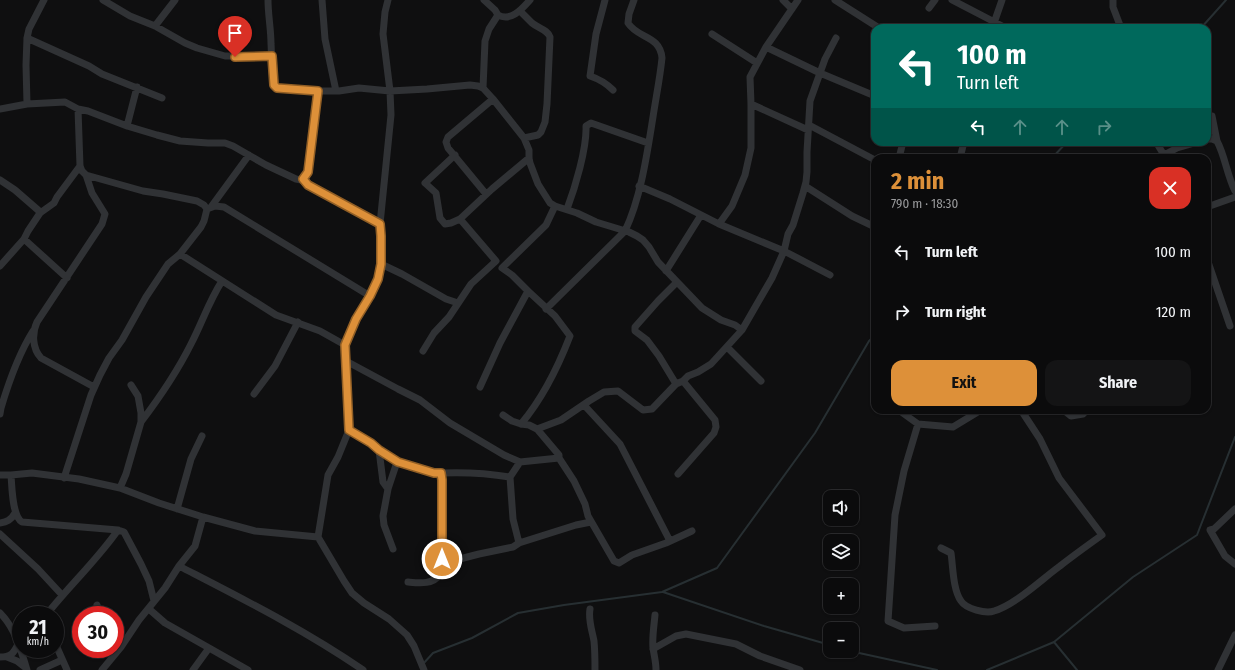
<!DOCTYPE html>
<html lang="en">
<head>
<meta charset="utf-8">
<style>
  body { margin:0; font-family:"Fira Sans Condensed",sans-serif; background:#141415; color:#f1f3f6; height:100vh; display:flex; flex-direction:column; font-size:15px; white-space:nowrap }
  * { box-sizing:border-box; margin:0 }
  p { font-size:13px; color:#9a9b9d }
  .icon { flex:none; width:22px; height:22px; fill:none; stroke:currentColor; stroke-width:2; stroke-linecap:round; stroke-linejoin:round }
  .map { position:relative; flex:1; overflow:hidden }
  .sheet { position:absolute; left:871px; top:154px; width:340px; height:260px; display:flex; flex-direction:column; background:#0b0b0c; border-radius:12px; box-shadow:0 1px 3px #0004,0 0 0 1px #2b2b2d }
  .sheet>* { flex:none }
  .top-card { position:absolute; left:871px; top:24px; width:340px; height:122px; border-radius:12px; box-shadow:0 1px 3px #0004,0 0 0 1px #2b2b2d; background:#00695c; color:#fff; overflow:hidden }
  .fabs { position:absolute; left:823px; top:490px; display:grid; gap:8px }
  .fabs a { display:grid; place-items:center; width:36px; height:36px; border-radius:8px; background:#0b0b0c; box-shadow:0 1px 3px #0004,0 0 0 1px #2b2b2d; font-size:20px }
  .speed { position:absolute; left:12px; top:606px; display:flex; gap:8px; font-size:20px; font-weight:700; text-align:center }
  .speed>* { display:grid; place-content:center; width:52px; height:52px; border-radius:50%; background:#0b0b0c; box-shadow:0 1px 3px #0004,0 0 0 1px #2b2b2d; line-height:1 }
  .speed small { font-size:10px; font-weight:400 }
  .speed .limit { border:6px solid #d22; background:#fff; color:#111 }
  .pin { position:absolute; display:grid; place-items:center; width:34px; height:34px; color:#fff; margin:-41px -17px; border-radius:50% 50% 50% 0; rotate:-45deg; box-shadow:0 0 4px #0007 }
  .pin .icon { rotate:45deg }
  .me { position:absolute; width:44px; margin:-22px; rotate:0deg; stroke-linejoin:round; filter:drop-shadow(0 0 3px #0008) }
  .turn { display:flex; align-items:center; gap:14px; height:84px; padding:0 20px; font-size:18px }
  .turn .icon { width:52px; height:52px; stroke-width:2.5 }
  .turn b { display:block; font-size:28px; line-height:34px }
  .lanes { display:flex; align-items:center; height:38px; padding:0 20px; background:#0003; justify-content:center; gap:20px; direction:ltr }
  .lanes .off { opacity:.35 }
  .round { display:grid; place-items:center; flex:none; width:42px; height:42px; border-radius:12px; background:#141415 }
  .head { display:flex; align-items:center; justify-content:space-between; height:68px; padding:0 20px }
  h1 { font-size:24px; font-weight:700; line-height:30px; color:#dd9039 }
  .primary-button { display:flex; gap:8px; margin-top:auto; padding:8px 20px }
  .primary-button a { flex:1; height:46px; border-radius:12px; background:#dd9039; color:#111; font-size:16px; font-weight:700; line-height:46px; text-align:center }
  .primary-button a+a { background:#141415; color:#f1f3f6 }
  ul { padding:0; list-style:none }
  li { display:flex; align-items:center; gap:12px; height:60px; padding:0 20px }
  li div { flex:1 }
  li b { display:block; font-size:15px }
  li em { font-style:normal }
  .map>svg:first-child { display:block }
</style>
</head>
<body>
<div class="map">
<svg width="1235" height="670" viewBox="0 0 1235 670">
  <rect width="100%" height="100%" fill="#0f0f10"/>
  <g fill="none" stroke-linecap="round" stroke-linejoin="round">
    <path stroke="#272f32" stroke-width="2" d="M1201 28 1226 0
      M1052 158 1067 142
      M663 592 764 626 830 645
      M1054 642 1077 670
      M850 651 937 670
      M423 664 433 653 472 638 518 613 564 605 662 592 717 568 815 433 869 341 875 335
      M987 670 1054 642 1133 577 1197 535 1235 437"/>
    <path stroke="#303235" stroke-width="7" d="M103 0 130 16 155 26 185 43 197 48 225 56H272
      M268 0C268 15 271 29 271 44 272 55 270 81 277 88L318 91H339L359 88 390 91 427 89 470 85 478 86 483 88 493 99 524 138 529 150V158L530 163 538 184 550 203 555 206 577 213 596 222 629 232 637 236 643 240 649 247 658 262 702 308 721 320 735 325 742 330 711 364 698 372 688 376 683 381 676 384 652 409 643 410 618 391 604 392 589 401 561 420 537 429
      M322 0 325 39 336 91
      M388 0 385 12 383 34 390 91 391 115 380 224 381 236V264L377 279 370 296 356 319 345 345 349 430 338 457 328 475 318 537 344 581 352 593 364 603 389 619 407 635 414 646 424 670
      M605 0 596 34 590 76C599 79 606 83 613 90
      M783 0 792 9
      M835 0 879 28
      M952 0 1006 28
      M1113 0V7L1121 28
      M929 8 935 0
      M520 11C524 15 528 19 532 23 538 28 548 30 550 37L547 104 545 122 541 132 538 135 524 138
      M498 15C511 22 522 9 530 0
      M155 26 175 0
      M995 26 994 23 1002 0
      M712 34 757 63
      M27 38 89 66 102 74 162 98
      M836 38 825 59 820 73 875 96
      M483 88 485 41 489 29 498 15 495 10 484 0
      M27 104 26 65 27 38 29 29 44 0
      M751 104 808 130
      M0 109 27 104 65 102 78 109 88 111 127 126 157 135 180 141 208 143H225L233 146 266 165 296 179 301 180 305 178 308 172 318 91
      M78 109 80 166 82 171 86 175 143 191 163 194 197 201 204 205 207 209
      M1212 116 1217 141
      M809 125 875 160
      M127 126 137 87
      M1207 139H1212L1217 141C1225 156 1227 175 1235 191
      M1156 142 1164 155
      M455 155 425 183 436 193 440 218 445 224 451 223 460 219
      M899 158 903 142
      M960 158 964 142
      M1153 158 1164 155 1177 148 1198 142
      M86 175 92 193 105 214 102 224 37 322C32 333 32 348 41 358L94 387
      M303 179 305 183 308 185 380 224
      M0 180 15 190 38 210 40 213
      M639 186 670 199 719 224 732 206 745 175 751 148V104L750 77 766 47 798 0
      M805 186 852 216 875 227
      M486 194 448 148 446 142 448 137 493 99
      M211 207 249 155
      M1207 207 1235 197
      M207 209 215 206 224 207 370 296
      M567 209C575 188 587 148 586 126L591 123 648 143
      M719 224 784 251 830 275
      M24 239 67 278
      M180 254 276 315 320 331 345 345
      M1207 259 1230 326
      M381 264 402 274 446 299 458 303
      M0 266 24 239 28 231 40 213 54 203 57 197 80 166
      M666 271 701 215
      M528 291 512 275 502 268 546 225 555 206
      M546 309 625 231C641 197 647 154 653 117 656 97 660 78 662 58 660 35 638 39 628 23L629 14 634 0
      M742 330 772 278 784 251 788 234 793 225 803 193 806 182 807 172V152L810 101 820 73 766 47
      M727 347 761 381
      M423 351 434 333 449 317 471 284 496 261 460 219 492 189 529 158
      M346 361 398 389 420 400 450 423 504 455 520 462 559 458
      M676 384 659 356 647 340 635 331V327L658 301 677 282
      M480 387 500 343 528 291 555 316 570 336C558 367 543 398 521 424
      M254 394 275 366 298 322
      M584 405 620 444 670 541
      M1066 410V412L1071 416 1083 414 1087 410
      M1189 410 1193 411 1197 410
      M900 411 918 424 953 427 981 410
      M0 414 1 408C9 381 18 355 33 331
      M503 415 512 421 521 424 529 425 537 429 559 455V458L574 481 585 504 588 516 614 561 619 563 632 555 666 543 692 531
      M141 422C160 397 177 372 191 344 202 323 209 301 222 281
      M918 424 904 471 895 515 888 621 904 628 935 626
      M349 430 371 443 379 450 397 462 434 473H441L442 480V559L444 562H448L479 554 513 547 519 543 513 519 510 477
      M379 450 383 482 388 489 397 462
      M441 473C465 472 486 473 510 477L520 462
      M678 474 714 433 716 427 715 420 683 381
      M0 475H11L32 473 79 479 120 488 159 503 203 517 255 531 318 537
      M11 475C12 487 12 516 22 522L118 530
      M64 478 91 395 100 375 109 358 122 340 146 297 168 264 180 254 201 227 204 221 207 209
      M120 488 126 474 141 422V413L138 396 131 385
      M388 489 383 516 384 525 393 549
      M177 509 191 459 202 436
      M1235 509 1214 529 1210 530 1225 556 1235 564
      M0 523C7 522 11 520 15 513
      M0 534 38 569 62 595
      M519 543 576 525 591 522
      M941 548 951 553C953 567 953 590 961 601 966 609 986 614 994 611 1015 605 1042 579 1060 566 1074 555 1088 545 1102 535L1059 478 1040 439 1021 410
      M179 566C241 598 305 630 363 670
      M408 582C419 583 433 585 440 574 442 571 443 566 444 562
      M97 605 101 615
      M149 609 165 623 248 670
      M590 609C588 620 592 630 594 641 595 651 595 660 595 670
      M0 613C15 628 21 650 27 670
      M44 615 47 614C70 585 97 560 118 530L124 532 141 564 149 581 154 601
      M655 615C654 626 652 637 653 648 654 655 656 662 656 670
      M13 631 21 626
      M55 643 67 670
      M653 649 676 636 686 634 736 644 760 656 800 670
      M0 657C11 657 14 653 18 644
      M7 657 17 661 26 668
      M40 670 62 660
      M102 670 121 647 139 620 165 588 179 566 195 546 203 517
      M193 670 209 648
      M1218 670 1235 635"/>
  </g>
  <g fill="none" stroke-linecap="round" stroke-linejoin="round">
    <defs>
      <path id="route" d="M235 57 272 56 274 85 277 88 318 91 308 172 303 179 308 185 380 224 381 236V264L378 279 370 296 356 319 345 345 349 430 371 443 379 450 398 462 434 473H441L442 480V559"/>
    </defs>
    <use href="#route" stroke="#905e25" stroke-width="10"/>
    <use href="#route" stroke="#dd9039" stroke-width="7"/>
  </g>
</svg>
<div class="fabs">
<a><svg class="icon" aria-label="sound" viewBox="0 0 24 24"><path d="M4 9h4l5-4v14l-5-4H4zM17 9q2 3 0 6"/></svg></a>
<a><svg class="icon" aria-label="layers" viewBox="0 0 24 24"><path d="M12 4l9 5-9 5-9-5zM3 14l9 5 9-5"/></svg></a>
<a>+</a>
<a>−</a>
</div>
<div class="speed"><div>21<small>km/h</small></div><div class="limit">30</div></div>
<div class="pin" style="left:235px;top:57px;background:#d93025"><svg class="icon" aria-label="arrive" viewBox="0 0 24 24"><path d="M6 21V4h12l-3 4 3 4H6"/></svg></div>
<svg class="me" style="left:442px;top:559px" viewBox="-20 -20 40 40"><circle r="17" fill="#dd9039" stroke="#fff" stroke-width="3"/><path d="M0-11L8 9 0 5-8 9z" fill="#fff"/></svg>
<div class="top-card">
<div class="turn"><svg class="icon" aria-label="left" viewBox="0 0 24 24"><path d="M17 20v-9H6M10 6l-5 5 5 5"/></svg><div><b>100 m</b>Turn left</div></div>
<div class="lanes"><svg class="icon" aria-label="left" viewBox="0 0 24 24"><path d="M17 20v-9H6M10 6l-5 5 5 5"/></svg><svg class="icon off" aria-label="ahead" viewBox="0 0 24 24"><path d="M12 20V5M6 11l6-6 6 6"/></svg><svg class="icon off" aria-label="ahead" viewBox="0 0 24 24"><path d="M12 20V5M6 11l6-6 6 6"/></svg><svg class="icon off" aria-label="right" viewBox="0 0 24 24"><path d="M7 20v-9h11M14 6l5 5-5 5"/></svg></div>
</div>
<section class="sheet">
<div class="head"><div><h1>2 min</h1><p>790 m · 18:30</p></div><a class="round" style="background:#d93025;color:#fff"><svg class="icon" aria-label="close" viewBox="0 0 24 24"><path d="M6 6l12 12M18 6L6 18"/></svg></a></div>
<ul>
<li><svg class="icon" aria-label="left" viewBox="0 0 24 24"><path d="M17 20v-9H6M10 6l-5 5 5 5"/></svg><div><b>Turn left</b></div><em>100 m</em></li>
<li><svg class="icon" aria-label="right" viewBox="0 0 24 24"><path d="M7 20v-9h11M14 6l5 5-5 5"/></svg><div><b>Turn right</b></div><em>120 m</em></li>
</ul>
<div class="primary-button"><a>Exit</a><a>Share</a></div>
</section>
</div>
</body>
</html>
